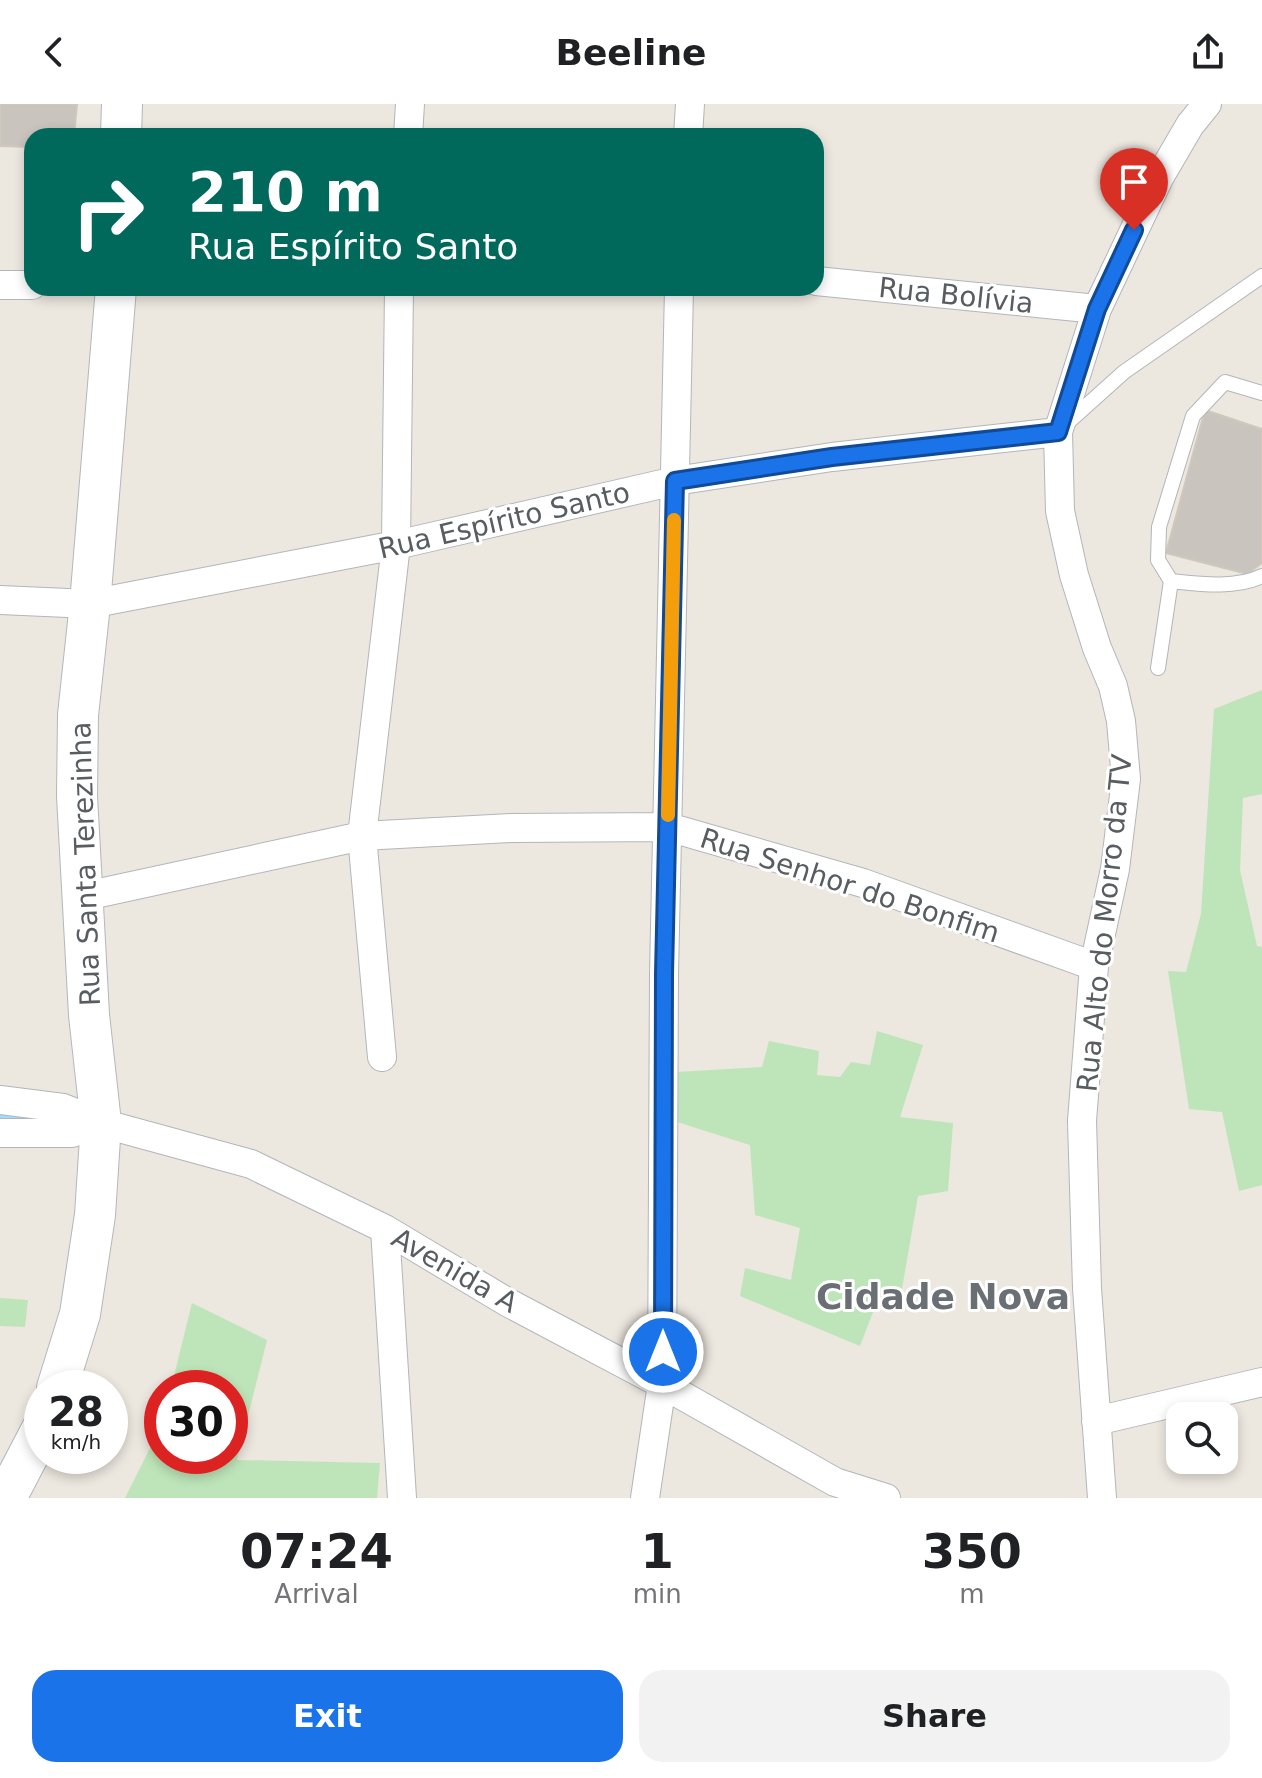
<!DOCTYPE html>
<html lang="en">
<head>
<meta charset="utf-8">
<style>
  body { margin:0; font-family:"DejaVu Sans",sans-serif; background:#f2f2f2; color:#202124; height:100vh; display:flex; flex-direction:column; font-size:30px; white-space:nowrap }
  * { box-sizing:border-box; margin:0 }
  p { font-size:26px; color:#757577 }
  .icon { flex:none; width:44px; height:44px; fill:none; stroke:currentColor; stroke-width:2; stroke-linecap:round; stroke-linejoin:round }
  .map { position:relative; height:1394px; overflow:hidden }
  .side { display:flex; flex-direction:column; background:#fff; flex:1 }
  .side>* { flex:none }
  .top-card { position:absolute; left:24px; top:24px; width:800px; height:168px; border-radius:24px; box-shadow:0 4px 12px #0003; background:#00695c; color:#fff; overflow:hidden }
  .tools { position:absolute; left:1166px; top:1298px; display:grid; gap:16px }
  .tools a { display:grid; place-items:center; width:72px; height:72px; border-radius:16px; background:#fff; box-shadow:0 4px 12px #0003; font-size:40px }
  .speed { position:absolute; left:24px; top:1266px; display:flex; gap:16px; font-size:40px; font-weight:700; text-align:center }
  .speed>* { display:grid; place-content:center; width:104px; height:104px; border-radius:50%; background:#fff; box-shadow:0 4px 12px #0003; line-height:1 }
  .speed small { font-size:20px; font-weight:400 }
  .speed .limit { border:12px solid #d22; background:#fff; color:#111 }
  .pin { position:absolute; display:grid; place-items:center; width:68px; height:68px; color:#fff; margin:-82px -34px; border-radius:50% 50% 50% 0; rotate:-45deg; box-shadow:0 0 8px #0007 }
  .pin .icon { rotate:45deg }
  .me { position:absolute; width:88px; margin:-44px; rotate:0deg; stroke-linejoin:round; filter:drop-shadow(0 0 6px #0008) }
  .turn { display:flex; align-items:center; gap:28px; height:168px; padding:0 32px; font-size:36px }
  .turn .icon { width:104px; height:104px; stroke-width:2.5 }
  .turn b { display:block; font-size:56px; line-height:68px }
  .eta { display:flex; justify-content:space-evenly; align-items:center; height:136px; text-align:center }
  .eta b { font-size:48px; font-weight:700; line-height:56px }
  .cta { display:flex; gap:16px; margin-top:auto; padding:16px 32px }
  .cta a { flex:1; height:92px; border-radius:24px; background:#1a73e8; color:#fff; font-size:32px; font-weight:700; line-height:92px; text-align:center }
  .cta a+a { background:#f2f2f2; color:#202124 }
  header { display:flex; justify-content:space-between; align-items:center; height:104px; padding:0 32px; background:#fff; font-size:36px; font-weight:700 }
  .map>svg:first-child { display:block }
</style>
</head>
<body>
<header><svg class="icon" aria-label="back" viewBox="0 0 24 24"><path d="M15 5l-7 7 7 7"/></svg>Beeline<svg class="icon" aria-label="share" viewBox="0 0 24 24"><path d="M12 15V3M7 8l5-5 5 5M5 13v7h14v-7"/></svg></header>
<div class="map">
<svg width="1262" height="1394" viewBox="0 0 1262 1394">
  <rect width="100%" height="100%" fill="#ece7df"/>
  <path fill="#bee5b9" d="M1262 586V690L1243 694 1240 766 1257 842 1262 843V1081L1239 1087 1222 1008 1189 1005 1168 867 1186 868 1201 810 1214 605Z
    M877 927 923 941 900 1013 953 1019 948 1087 918 1092 898 1208 875 1203 860 1242 740 1192 745 1164 791 1176 800 1124 755 1111 750 1041 677 1018 676 968 762 963 769 937 819 947 817 971 840 973 851 958 870 961Z
    M0 1194 28 1196 25 1223 0 1222Z
    M192 1199 267 1236 237 1356 380 1359 377 1394H125L162 1320V1352H230V1284H171Z"/>
  <g fill="none" stroke-linecap="round" stroke-linejoin="round">
    <path stroke="#9bdeff" stroke-width="28" d="M0 1014 57 1015"/>
  </g>
  <path fill="#c9c4be" stroke="#d0c8bd" stroke-width="2" d="M0 0H77L74 32H32V43L0 42Z
    M1205 306 1262 325V459L1247 470 1166 449Z"/>
  <g fill="none" stroke-linecap="round" stroke-linejoin="round">
    <defs>
      <path id="lane" d="M1262 289 1225 278 1193 312 1159 423 1158 456 1171 477C1200 480 1235 485 1262 472
        M1065 321 1124 268 1262 172
        M1158 564 1171 477"/>
      <path id="street" d="M408 32 410 0
        M688 32 690 0
        M816 177 1097 205
        M0 181H32
        M0 496 90 500 396 441 675 377 832 353 1058 328
        M81 793 362 732 511 724 668 723 863 779 1094 862
        M382 953 362 732 396 441 399 184
        M0 996 63 1004 101 1019 251 1060 385 1125 507 1198 662 1280 835 1378 886 1394
        M0 1029H72L101 1019
        M385 1125 402 1394
        M1096 1317 1262 1278
        M645 1394 662 1280 664 870 679 184
        M1102 1394 1087 1184 1082 1017 1094 862 1115 765 1126 675 1121 617 1113 582 1097 544 1074 471 1060 407 1058 328 1097 205 1159 74 1190 21 1207 0"/>
      <path id="secondary" d="M121 32 122 0
        M57 1284 80 1210 95 1111 101 1019 89 911 77 692 78 611 90 500 116 184
        M6 1394 42 1325"/>
    </defs>
    <use href="#lane" stroke="#b2b6bb" stroke-width="16"/>
    <use href="#street" stroke="#b2b6bb" stroke-width="30"/>
    <use href="#secondary" stroke="#b3b7bd" stroke-width="42"/>
    <use href="#lane" stroke="#fff" stroke-width="14"/>
    <use href="#street" stroke="#fff" stroke-width="28"/>
    <use href="#secondary" stroke="#fff" stroke-width="40"/>
  </g>
  <g fill="none" stroke-linecap="round" stroke-linejoin="round">
    <defs>
      <path id="route" d="M663 1248 664 870 675 377 832 353 1058 328 1097 205 1134 126"/>
    </defs>
    <use href="#route" stroke="#114b97" stroke-width="20"/>
    <use href="#route" stroke="#1a73e8" stroke-width="14"/>
    <path stroke="#f59e0b" stroke-width="14" d="M668 711 674 416"/>
  </g>
  <g text-anchor="middle" stroke-width="6" stroke-linejoin="round" paint-order="stroke">
    <g font-size="28" fill="#585d61" stroke="#fff">
      <text transform="translate(956 191) rotate(6)" y="10">Rua Bolívia</text>
      <text transform="translate(504 416) rotate(-13)" y="10">Rua Espírito Santo</text>
      <text transform="translate(85 760) rotate(-92)" y="10">Rua Santa Terezinha</text>
      <text transform="translate(850 781) rotate(18)" y="10">Rua Senhor do Bonfim</text>
      <text transform="translate(1104 819) rotate(-84)" y="10">Rua Alto do Morro da TV</text>
      <text transform="translate(455 1166) rotate(30)" y="10">Avenida A</text>
    </g>
    <g font-size="36" font-weight="bold" fill="#696f73" stroke="#fff">
      <text x="943" y="1205">Cidade Nova</text>
    </g>
  </g>
</svg>
<div class="tools">
<a><svg class="icon" aria-label="search" viewBox="0 0 24 24"><circle cx="10" cy="10" r="6"/><path d="M15 15l6 6"/></svg></a>
</div>
<div class="speed"><div>28<small>km/h</small></div><div class="limit">30</div></div>
<div class="pin" style="left:1134px;top:126px;background:#d93025"><svg class="icon" aria-label="arrive" viewBox="0 0 24 24"><path d="M6 21V4h12l-3 4 3 4H6"/></svg></div>
<svg class="me" style="left:663px;top:1248px" viewBox="-20 -20 40 40"><circle r="17" fill="#1a73e8" stroke="#fff" stroke-width="3"/><path d="M0-11L8 9 0 5-8 9z" fill="#fff"/></svg>
<div class="top-card">
<div class="turn"><svg class="icon" aria-label="right" viewBox="0 0 24 24"><path d="M7 20v-9h11M14 6l5 5-5 5"/></svg><div><b>210 m</b>Rua Espírito Santo</div></div>
</div>
</div>
<section class="side">
<div class="eta">
<div><b>07:24</b><p>Arrival</p></div>
<div><b>1</b><p>min</p></div>
<div><b>350</b><p>m</p></div>
</div>
<div class="cta"><a>Exit</a><a>Share</a></div>
</section>
</body>
</html>
